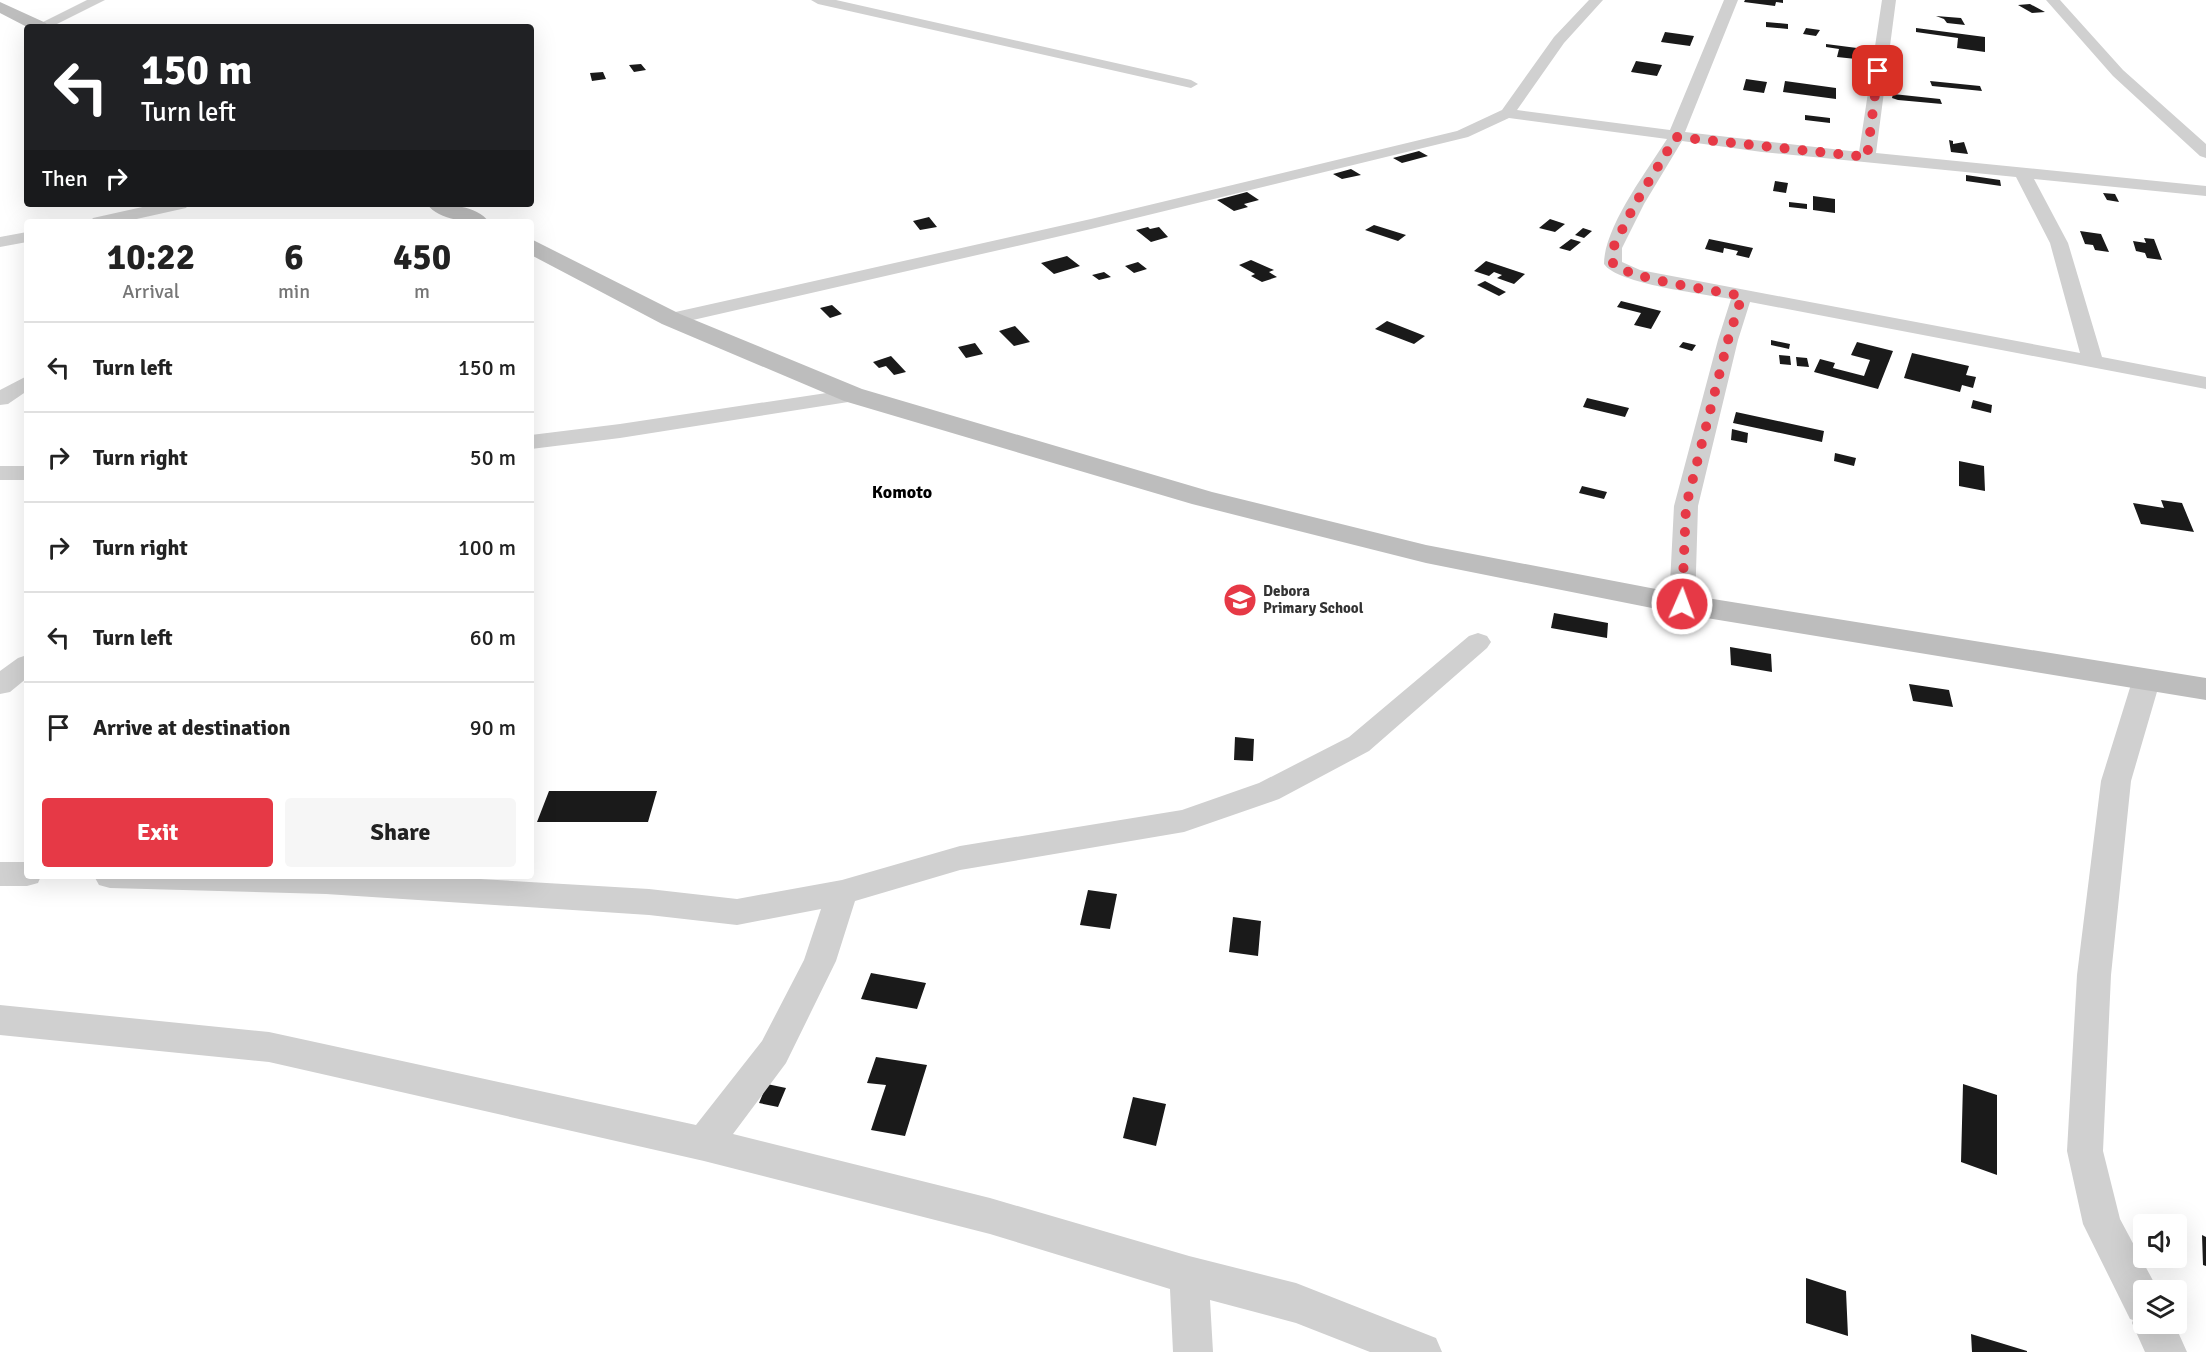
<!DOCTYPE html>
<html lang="en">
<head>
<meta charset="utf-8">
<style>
  body { margin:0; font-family:Signika,sans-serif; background:#f6f6f6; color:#222; height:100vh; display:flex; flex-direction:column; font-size:22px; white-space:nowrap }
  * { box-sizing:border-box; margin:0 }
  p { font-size:20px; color:#767676 }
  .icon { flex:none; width:33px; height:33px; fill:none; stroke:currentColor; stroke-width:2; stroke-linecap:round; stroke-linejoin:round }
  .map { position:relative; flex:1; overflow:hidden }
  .drawer { position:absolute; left:24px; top:219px; width:510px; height:660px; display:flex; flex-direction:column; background:#fff; border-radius:6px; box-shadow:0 6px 24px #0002 }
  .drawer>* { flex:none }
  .banner { position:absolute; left:24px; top:24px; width:510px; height:183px; border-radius:6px; box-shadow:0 6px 24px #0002; background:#202124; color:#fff; overflow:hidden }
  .fabs { position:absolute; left:2133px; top:1214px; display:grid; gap:12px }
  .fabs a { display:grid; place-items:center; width:54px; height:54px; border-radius:6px; background:#fff; box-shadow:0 6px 24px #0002; font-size:30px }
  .pin { position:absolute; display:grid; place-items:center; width:51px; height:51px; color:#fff; margin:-26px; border-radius:12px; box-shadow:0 3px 9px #0006 }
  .me { position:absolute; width:66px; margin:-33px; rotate:2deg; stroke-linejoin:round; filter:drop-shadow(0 0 4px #0008) }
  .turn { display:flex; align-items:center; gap:21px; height:126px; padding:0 18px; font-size:27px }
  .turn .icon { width:78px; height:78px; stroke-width:2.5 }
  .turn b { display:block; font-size:42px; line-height:51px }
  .then { display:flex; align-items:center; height:57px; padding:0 18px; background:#0003; gap:12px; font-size:22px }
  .eta { display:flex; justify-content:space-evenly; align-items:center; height:102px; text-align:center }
  .eta b { font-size:36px; font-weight:700; line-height:42px }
  .action { display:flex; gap:12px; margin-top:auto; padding:12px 18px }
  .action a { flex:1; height:69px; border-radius:6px; background:#e63946; color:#fff; font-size:24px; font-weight:700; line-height:69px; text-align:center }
  .action a+a { background:#f6f6f6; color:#222 }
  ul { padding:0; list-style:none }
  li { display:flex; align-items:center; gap:18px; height:90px; padding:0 18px; border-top:2px solid #e0e0e0 }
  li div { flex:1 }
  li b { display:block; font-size:22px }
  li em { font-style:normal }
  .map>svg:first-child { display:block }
</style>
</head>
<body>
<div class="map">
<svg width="2206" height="1352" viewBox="0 0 2206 1352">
  <rect width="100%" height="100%" fill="#fff"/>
  <path fill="#1a1a1a" d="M1745 0H1783V3L1776 2 1775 6 1744 2Z
    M2030 4 2045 12 2032 13 2018 5Z
    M1936 16 1961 18 1965 25 1947 23 1944 19Z
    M1766 22 1788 24V29L1766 27Z
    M1806 28 1820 30 1816 36 1803 34Z
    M1916 28 1985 37V52L1957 48 1958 38 1916 32Z
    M1665 32 1694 36 1690 46 1661 42Z
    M1826 44 1857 48 1856 59 1837 57 1839 49 1826 47Z
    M1636 61 1662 65 1657 76 1631 72Z
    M641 64 646 70 634 72 629 65Z
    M603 72 606 79 592 81 590 73Z
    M1746 79 1767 82 1764 93 1743 90Z
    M1785 81 1836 88V99L1783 92Z
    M1930 81 1980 86 1982 91 1932 86Z
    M1893 94 1940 99 1942 104 1898 100 1892 98Z
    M1805 115 1830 118V123L1805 120Z
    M1949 140 1953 141V144L1964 142 1968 154 1951 152Z
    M1419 151 1428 156 1402 163 1393 158Z
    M1351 169 1361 175 1342 179 1333 174Z
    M1966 175 2000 180 2001 186 1966 181Z
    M1775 181 1788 183 1786 193 1773 191Z
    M1247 192 1259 200 1244 204 1248 207 1234 211 1217 200Z
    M2103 193 2115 194 2119 202 2107 200Z
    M1813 196 1835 199V213L1813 210Z
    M1789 202 1807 204V209L1789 207Z
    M929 217 937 227 920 230 913 221Z
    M1550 219 1565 224 1555 232 1539 228Z
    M1374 225 1406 235 1398 241 1365 230Z
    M1148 227 1150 229 1159 227 1168 237 1151 242 1136 230Z
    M1583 228 1592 231 1584 238 1575 235Z
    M2080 231 2101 234 2109 252 2095 250 2093 245 2085 244Z
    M2144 238 2154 239 2162 260 2147 258 2145 253 2136 251 2133 241 2146 243Z
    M1571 239 1581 242 1570 251 1559 248Z
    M1709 239 1753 248 1749 258 1736 255 1738 251 1724 248 1723 253 1705 249Z
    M1067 256 1080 266 1054 274 1041 263Z
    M1251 260 1274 270 1269 272 1277 277 1262 282 1251 276 1255 274 1239 265Z
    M1486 261 1525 274 1514 284 1497 278 1502 275 1494 272 1489 276 1474 271Z
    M1138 262 1147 269 1134 273 1125 266Z
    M1104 272 1111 277 1099 280 1092 275Z
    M1485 281 1506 292 1499 296 1477 285Z
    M1621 301 1661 311 1651 329 1634 325 1641 313 1617 307Z
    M832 305 842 314 830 318 820 308Z
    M1387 321 1425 336 1414 344 1375 329Z
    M1015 326 1030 342 1014 346 999 331Z
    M1771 340 1790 344 1789 349 1771 345Z
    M1683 342 1696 345 1692 351 1679 347Z
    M1857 342 1893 351 1878 389 1814 372 1820 359 1835 363 1833 368 1864 376 1870 360 1851 355Z
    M975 343 983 354 966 358 958 347Z
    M1912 353 1969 366 1966 375 1976 377 1973 388 1962 385 1960 392 1904 378Z
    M1779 355 1790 356 1791 365 1780 364Z
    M891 356 906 372 894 375 886 366 879 368 873 362Z
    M1796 357 1807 358 1809 367 1797 366Z
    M1587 398 1629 408 1625 417 1583 407Z
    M1973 400 1992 405 1991 413 1971 408Z
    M1736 412 1824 431 1822 442 1733 423Z
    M1732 429 1748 433 1747 443 1731 440Z
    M1835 453 1856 458 1854 466 1834 461Z
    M1959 461 1984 466 1985 491 1959 486Z
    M1582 486 1607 492 1604 499 1579 493Z
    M2161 500 2182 503 2194 532 2141 524 2133 503 2164 508Z
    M1554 613 1608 623 1607 638 1551 628Z
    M1730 647 1771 654 1772 672 1731 665Z
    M1909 684 1949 690 1953 707 1913 701Z
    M1235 737 1254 739 1253 761 1234 760Z
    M549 791H657L648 822H537Z
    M1088 890 1117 894 1110 929 1080 925Z
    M1233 917 1261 921 1258 956 1229 952Z
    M871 973 926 983 917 1009 861 999Z
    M876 1057 927 1065 905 1136 871 1130 886 1085 867 1083Z
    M767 1084 786 1088 778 1107 759 1103Z
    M1963 1084 1997 1095V1175L1961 1162Z
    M1133 1097 1166 1104 1156 1146 1123 1138Z
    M2202 1235 2206 1237V1266L2203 1265Z
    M1806 1278 1846 1291 1848 1336 1806 1323Z
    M1971 1334 2027 1351V1352H1972Z"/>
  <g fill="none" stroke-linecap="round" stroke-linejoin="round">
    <path fill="#d0d0d0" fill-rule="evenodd" d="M87 0H105L51 27H33Z
      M811 0H836L1191 80 1198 84 1191 88 818 4Z
      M1589 0H1603L1564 43 1517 110 1670 130 1724 0H1738L1685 132 1859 152 1882 0H1896L1876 153 2206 186V196L2034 179 2068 243 2102 357 2206 377V389L1750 302 1738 340 1698 506 1695 604 1691 610 1682 612 1673 610 1669 604 1674 506 1718 340 1731 299C1705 294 1617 284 1604 264 1604 227 1647 171 1667 139L1509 118 1468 137 1091 229 671 325 664 323 661 319 664 315 671 313 1091 219 1457 131 1502 110 1554 37ZM1682 141 1762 152 2016 177 2050 243 2080 353 1640 270 1622 262V248L1644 204Z
      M2046 0H2060L2123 70 2206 144V158L2200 156 2113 76Z
      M156 204H189L186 208 123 222H90L93 218Z
      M27 232V242L0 247V237Z
      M27 376V391L8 404 0 405V390Z
      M853 389 861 390 864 395 861 400 620 438 531 449V435L620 424Z
      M0 466H27V480H0Z
      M1478 633 1487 636 1491 642 1487 648 1369 751 1279 799 1184 832 960 870 855 901 836 961 786 1063 733 1134 990 1198 1189 1256 1296 1283 1436 1338 1442 1352H1370L1296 1323 1210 1300 1213 1352H1173L1170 1289 990 1234 704 1161 269 1062 0 1035V1005L269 1032 696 1125 762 1041 804 960 821 909 737 925 649 915 326 894 110 888 99 885 94 876H429L649 889 737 899 842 880 960 846 1182 810 1259 783 1349 737 1469 636Z
      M27 655V678L10 692 0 694V671L18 658Z
      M2147 669 2157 671 2161 678 2131 781 2111 975 2103 1151 2120 1219 2158 1290H2144V1323H2174L2187 1352H2145L2132 1323 2133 1320 2130 1319 2083 1224 2067 1151 2077 975 2101 781 2133 678 2137 671Z
      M0 862H27V876H41L38 883 27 886H0Z"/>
    <path fill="#bdbdbd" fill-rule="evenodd" d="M0 2 46 23 48 27H27L0 13Z
      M427 204C446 204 477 205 489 222 470 222 439 221 427 204Z
      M531 239 680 314 862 389 1212 492 1426 545 1682 594 2206 678V700L1682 614 1426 563 1192 504 844 401 662 324 531 255Z"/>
  </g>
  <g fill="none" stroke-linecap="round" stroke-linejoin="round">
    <path stroke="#e63946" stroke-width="10" stroke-dasharray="0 18" d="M1682 604 1686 506 1728 340 1742 296C1713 290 1633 280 1613 264V248L1635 204 1676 137 1867 157 1878 71"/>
  </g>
  <defs>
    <symbol id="school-disc" viewBox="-11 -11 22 22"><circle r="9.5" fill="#e63946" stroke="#fff"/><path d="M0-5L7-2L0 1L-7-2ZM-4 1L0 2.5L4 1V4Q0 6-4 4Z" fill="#fff"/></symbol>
  </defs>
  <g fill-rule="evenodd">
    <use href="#school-disc" x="1221" y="581" width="38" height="38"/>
  </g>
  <g text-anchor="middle" stroke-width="6" stroke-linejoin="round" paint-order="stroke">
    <g font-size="15" font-weight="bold" fill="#333" stroke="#fff" text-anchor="start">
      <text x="1263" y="596">Debora<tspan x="1263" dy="17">Primary School</tspan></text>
    </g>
    <g font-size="18" font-weight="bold" fill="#000" stroke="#fff">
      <text x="902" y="498">Komoto</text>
    </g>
  </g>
</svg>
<div class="fabs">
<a><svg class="icon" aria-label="sound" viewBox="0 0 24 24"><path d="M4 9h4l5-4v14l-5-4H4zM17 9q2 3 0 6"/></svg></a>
<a><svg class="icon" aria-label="layers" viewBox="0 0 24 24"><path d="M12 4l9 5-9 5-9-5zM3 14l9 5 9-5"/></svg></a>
</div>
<div class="pin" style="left:1878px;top:71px;background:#d93025"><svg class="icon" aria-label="arrive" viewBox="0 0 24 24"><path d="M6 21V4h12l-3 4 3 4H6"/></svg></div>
<svg class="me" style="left:1682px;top:604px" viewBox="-20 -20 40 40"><circle r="17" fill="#e63946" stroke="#fff" stroke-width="3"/><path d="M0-11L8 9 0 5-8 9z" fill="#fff"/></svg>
<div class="banner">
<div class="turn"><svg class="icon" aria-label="left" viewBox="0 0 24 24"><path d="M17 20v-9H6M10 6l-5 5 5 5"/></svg><div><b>150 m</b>Turn left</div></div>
<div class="then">Then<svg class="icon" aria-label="right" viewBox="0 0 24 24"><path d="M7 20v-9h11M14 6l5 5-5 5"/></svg></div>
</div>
<section class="drawer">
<div class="eta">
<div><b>10:22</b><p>Arrival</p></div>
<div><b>6</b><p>min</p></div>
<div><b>450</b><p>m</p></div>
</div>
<ul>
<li><svg class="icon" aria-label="left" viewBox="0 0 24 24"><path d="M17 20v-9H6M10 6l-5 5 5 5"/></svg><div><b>Turn left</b></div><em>150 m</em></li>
<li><svg class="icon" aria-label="right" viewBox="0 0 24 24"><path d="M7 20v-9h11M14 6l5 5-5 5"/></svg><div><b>Turn right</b></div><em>50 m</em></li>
<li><svg class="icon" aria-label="right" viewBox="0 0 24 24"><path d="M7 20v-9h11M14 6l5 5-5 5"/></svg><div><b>Turn right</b></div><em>100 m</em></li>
<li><svg class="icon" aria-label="left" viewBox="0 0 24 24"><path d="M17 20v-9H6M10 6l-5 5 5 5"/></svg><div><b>Turn left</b></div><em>60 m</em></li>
<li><svg class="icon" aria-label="arrive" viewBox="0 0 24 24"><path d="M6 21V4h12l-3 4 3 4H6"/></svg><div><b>Arrive at destination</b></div><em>90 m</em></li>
</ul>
<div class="action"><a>Exit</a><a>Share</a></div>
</section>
</div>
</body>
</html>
